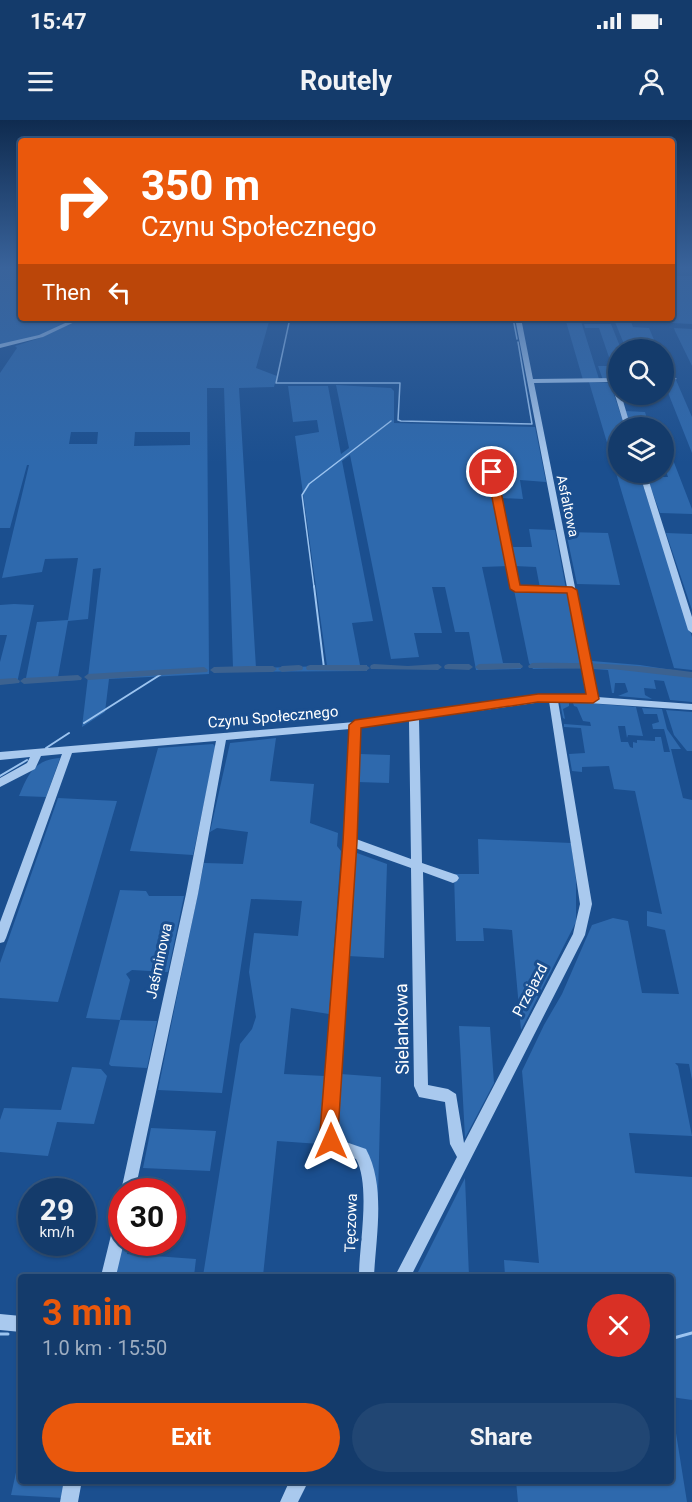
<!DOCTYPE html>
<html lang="en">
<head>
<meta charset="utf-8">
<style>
  body { margin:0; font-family:Roboto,sans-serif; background:#214673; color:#f1f3f6; height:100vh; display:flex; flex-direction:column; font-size:22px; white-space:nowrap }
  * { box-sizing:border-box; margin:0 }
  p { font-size:20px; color:#9dadc1 }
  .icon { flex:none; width:33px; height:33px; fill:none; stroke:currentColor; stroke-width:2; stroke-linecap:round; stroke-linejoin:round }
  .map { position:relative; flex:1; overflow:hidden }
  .side { position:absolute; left:18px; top:1154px; width:656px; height:210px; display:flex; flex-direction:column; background:#143b6b; border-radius:6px; box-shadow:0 2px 4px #0004,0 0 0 2px #33557e }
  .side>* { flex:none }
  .guide { position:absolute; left:18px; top:18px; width:657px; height:183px; border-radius:6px; box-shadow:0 2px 4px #0004,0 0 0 2px #33557e; background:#ea580c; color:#fff; overflow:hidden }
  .tools { position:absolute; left:608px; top:219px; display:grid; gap:12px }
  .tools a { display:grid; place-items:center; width:66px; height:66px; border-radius:50%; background:#143b6b; box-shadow:0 2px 4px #0004,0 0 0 2px #33557e; font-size:30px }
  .speed { position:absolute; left:18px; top:1058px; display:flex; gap:12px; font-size:30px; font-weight:700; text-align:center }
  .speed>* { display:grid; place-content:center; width:78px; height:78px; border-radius:50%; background:#143b6b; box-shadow:0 2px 4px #0004,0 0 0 2px #33557e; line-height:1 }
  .speed small { font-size:15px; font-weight:400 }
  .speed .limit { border:9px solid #d22; background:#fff; color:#111 }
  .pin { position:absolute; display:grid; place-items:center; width:51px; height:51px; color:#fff; margin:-26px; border:3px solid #fff; border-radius:50%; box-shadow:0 2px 6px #0007 }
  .me { position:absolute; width:66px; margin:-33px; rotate:0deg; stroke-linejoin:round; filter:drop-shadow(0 0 4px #0008) }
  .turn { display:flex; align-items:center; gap:21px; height:126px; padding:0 24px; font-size:27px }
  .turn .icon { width:78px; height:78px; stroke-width:2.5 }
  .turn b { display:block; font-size:42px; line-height:51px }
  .then { display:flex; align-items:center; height:57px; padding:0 24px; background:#0003; gap:12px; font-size:22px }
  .round { display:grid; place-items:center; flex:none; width:63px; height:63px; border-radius:32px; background:#214673 }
  .head { display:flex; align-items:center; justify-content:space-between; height:102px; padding:0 24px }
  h1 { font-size:36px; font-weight:700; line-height:45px; color:#ea580c }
  .button { display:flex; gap:12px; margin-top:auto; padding:12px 24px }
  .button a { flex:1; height:69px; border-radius:36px; background:#ea580c; color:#fff; font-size:24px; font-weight:700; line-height:69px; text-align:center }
  .button a+a { background:#214673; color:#f1f3f6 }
  .status { display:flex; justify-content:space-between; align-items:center; height:42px; padding:0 30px; background:#143b6b; direction:ltr }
  .status svg { height:16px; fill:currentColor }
  header { display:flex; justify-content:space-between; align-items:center; height:78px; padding:0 24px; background:#143b6b; font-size:27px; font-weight:700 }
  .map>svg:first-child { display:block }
</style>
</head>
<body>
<div class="status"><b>15:47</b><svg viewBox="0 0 49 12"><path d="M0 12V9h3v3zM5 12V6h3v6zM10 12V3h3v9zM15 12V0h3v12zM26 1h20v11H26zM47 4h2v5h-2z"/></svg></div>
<header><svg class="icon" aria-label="menu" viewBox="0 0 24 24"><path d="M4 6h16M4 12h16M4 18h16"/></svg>Routely<svg class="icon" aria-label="person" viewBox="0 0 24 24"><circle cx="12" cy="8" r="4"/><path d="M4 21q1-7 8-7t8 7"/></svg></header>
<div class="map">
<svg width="692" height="1382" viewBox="0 0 692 1382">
  <rect width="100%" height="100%" fill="#1b4f8f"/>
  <path fill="#2e69ad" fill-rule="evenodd" d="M0 149H21V198H77L40 216 0 225Z
    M672 153 674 156H692V204L671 203 669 198H672Z
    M82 198H270L256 248 277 256 274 267 239 268 256 548 327 546 295 316 319 312 317 300 293 302 288 266H328L341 334 349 328 336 265 391 268 394 271V303L535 307 546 362 520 360 523 379 500 378 494 351H490L509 446 482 447 503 543H520L521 549 476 550 469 512H455L445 467H432L442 513H414L419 537 391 539 350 335 342 341 373 501 352 503 360 545H367V551L213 552 214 549 233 548 224 268H207L209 554 109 559 105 592 82 607 101 448 93 449 88 499 68 501 58 557 79 556V560L25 563 37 502 68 500 78 438 45 439 42 452 2 458 29 345H27L10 408H0V253L17 228 15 226 40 218ZM71 312H98L97 324H69ZM135 312H190V325L134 326Z
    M565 198H580L599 259 583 260Z
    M629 198H645L647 202H631L633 207 649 208 658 229H626L615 202H630Z
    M584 204H611L621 229 618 230V259L603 260 598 246H612L599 208H585Z
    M674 208 692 209V246L675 211Z
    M663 260H676L692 297V333Z
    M589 262 610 263 625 307 618 308V352L639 353 692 517V550L674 548Z
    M625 291 645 292 648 302 659 303 661 307H630Z
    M663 314 692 389V394L660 393 647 357H668L663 342Z
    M529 409 555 410 566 469 540 468 536 447 514 446 510 427H532Z
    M566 412 608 413 620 465 577 464Z
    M666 413 692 414V490Z
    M514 470 567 472 583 548 533 549 529 543Z
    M14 484 34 485 17 563 0 564V542L7 515H0V485Z
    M592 541 640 545 692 553V582L670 580 664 561 654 560 656 569 644 568 645 575 652 579 618 576 628 572 625 563H615L614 573H612L608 550 593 549Z
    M562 581 636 587 643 616 628 615 627 618 625 606H618L621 622H628L630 627 633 628V622L637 623V620L655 621V617H661L664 632H670L664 609H653L652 604 659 602 657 594H644L642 588 662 589 667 609 681 629H671L683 678 692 680V960L689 944 675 943 678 946 692 1016 629 1013 635 1053 692 1057V1280L671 1277 670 1156H505L504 1140 539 1143 522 951 544 905 562 874 592 805 613 798 628 801 642 873 679 874 665 810 647 806V791L662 794 635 671 614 669 609 646 582 647V652L572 651 569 634 585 633 581 608 564 607V604L591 606 590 602 583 601 577 587 574 586 573 583H569V586L563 589 565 599 563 598 560 583Z
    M666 590 692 592V631H687L674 615Z
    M276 618 270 661 314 664 310 703 338 713 337 726 341 731 329 894 291 888 284 954 325 956 320 1024 277 1021 263 1156H203L240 924 252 909 256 897 249 852 254 813 298 816 302 781 251 779 222 973 158 970 204 743 243 744 248 712 217 708 210 712 230 623Z
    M213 624 216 627 193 735 130 731 158 628Z
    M360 634 390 635 389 663 358 662Z
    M60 638 46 677 19 676C28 654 34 640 60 638Z
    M58 678 117 681 58 882 0 878V843Z
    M478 719 571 723 576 760V802L521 910 512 810 483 808 484 821H456L454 754H479Z
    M357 733 387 744 384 838 348 836 353 736Z
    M120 770 146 771 149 776H184L168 852 132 850 126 854 130 860 120 900 157 901 147 948 111 946 109 944 120 900 86 898Z
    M459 906 490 907 494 963 465 1018Z
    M72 947 101 949 107 956 94 1004 57 1002 48 1036 0 1032V1000L4 988 61 990Z
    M341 954 381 957 378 1078 373 1076C373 1067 373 1039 367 1033 358 1025 346 1026 338 1016Z
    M151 1008 216 1011 210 1051 143 1048Z
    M465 1058 469 1156H416Z
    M121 1121 129 1122 127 1134 196 1139 194 1156H114Z
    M671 1282 687 1382H518L516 1361 670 1360Z
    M21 1330V1360L68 1361 64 1378 11 1375Z"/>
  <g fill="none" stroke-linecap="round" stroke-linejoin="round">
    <path stroke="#9cc4f0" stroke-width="1.5" d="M290 198 276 263H400L398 300 401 301 532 304 518 222
      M513 198 517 219
      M314 467 302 375 309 364 391 301"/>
    <path stroke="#9cc4f0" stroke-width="2" d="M314 466 324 548
      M84 603 163 553
      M46 628 69 613
      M0 656 27 640"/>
    <path stroke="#9cc4f0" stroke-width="3" d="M0 1214H8
      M670 1219 692 1213"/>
    <path fill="#3c6290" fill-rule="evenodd" d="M519 543 523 546 522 548 479 550 475 547 479 544Z
      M532 543C586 542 639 545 692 552V558L612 549 529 548 528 546Z
      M374 544 408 546 438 544 442 547 438 550 371 549 370 547 371 545Z
      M448 544H469L473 547 469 550 445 549 444 547 445 545Z
      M299 545 302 546 303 548 302 550 282 552 278 549 282 546Z
      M310 545H366L370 548 366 551 307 550 306 548 307 546Z
      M249 546H273L277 549 273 552 214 553 210 550 214 547Z
      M204 547 208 550 207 552 88 560 84 557 88 554Z
      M78 555 82 558 81 560 24 564 20 561 24 558Z
      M16 558 20 561 19 563 0 565V559Z"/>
    <path fill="#a9c9ee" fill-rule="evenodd" d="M76 198H83L43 217 0 228V224L39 215Z
      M515 198H521L533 259 618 258 617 262 618 274H621L631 308H625L611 262 534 263 597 577 692 584V590L558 581 592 784 585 815 411 1156H395L457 1037 450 1024 445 982 419 977 414 966 411 748 355 728 336 1012 340 1020 366 1029C386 1066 376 1116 374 1156H359C359 1125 371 1066 356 1039L330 1030 322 1012 345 722 350 609 226 620 198 774 135 1071H122V1073L121 1071 186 774 216 621 72 633 6 818 4 822 0 823V802L62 634 41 636 35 649 0 667V658L27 643 30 637 0 640V632L355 602 553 574 588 576 568 472H515L511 469 489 352 492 350 495 352 519 467H567ZM549 581 580 784 573 814 464 1023 456 974 448 969 428 965 423 752 453 763 457 761 459 758 457 755 422 743 419 599ZM409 601 411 739 356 719 360 608Z
      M663 258 674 257 677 259 663 262Z
      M639 352H646L692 497V513L688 510Z
      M122 1092V1122H124L116 1156H101L115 1099 117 1094Z
      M0 1194 21 1196V1212L0 1210Z
      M64 1360H82L78 1382H60Z
      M290 1360H309L298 1382H280Z"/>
  </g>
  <linearGradient id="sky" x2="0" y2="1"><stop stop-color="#0f2b4f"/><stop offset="0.43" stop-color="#39639b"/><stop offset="1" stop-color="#39639b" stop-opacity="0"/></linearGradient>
  <rect width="692" height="343" fill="url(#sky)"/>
  <path fill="#ea580c" stroke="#983908" stroke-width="1.5" d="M492 349 497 352 520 465 572 467 577 470 599 579 593 583 538 582 361 608 357 722 338 1012 340 1021 337 1027 331 1030 325 1027 320 1012 343 722 349 605 355 600 538 574H586L567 473 515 472 510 469 487 352Z"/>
  <g text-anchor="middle" stroke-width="6" stroke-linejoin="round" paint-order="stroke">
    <g font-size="14" fill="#fff" stroke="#1b4f8f">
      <text transform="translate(568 386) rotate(78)" y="5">Asfaltowa</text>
    </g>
    <g font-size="15" fill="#fff" stroke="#1b4f8f">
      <text transform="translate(273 597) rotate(-5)" y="5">Czynu Społecznego</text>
      <text transform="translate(159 841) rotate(-78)" y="5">Jaśminowa</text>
      <text transform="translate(530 870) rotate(-62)" y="5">Przejazd</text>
      <text transform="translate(351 1103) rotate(-88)" y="5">Tęczowa</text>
    </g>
    <g font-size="18" fill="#fff" stroke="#1b4f8f">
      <text transform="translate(402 909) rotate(-91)" y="6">Sielankowa</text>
    </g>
  </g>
</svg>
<div class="tools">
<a><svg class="icon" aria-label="search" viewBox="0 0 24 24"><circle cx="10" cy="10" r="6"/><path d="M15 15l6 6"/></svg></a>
<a><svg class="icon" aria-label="layers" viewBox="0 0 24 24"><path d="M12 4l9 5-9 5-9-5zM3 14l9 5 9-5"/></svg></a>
</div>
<div class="speed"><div>29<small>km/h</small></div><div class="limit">30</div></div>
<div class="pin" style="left:492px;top:352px;background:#d93025"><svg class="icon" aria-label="arrive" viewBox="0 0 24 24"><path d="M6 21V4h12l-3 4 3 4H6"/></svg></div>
<svg class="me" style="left:331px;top:1021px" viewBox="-20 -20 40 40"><path d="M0-17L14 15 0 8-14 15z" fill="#ea580c" stroke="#fff" stroke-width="4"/></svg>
<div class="guide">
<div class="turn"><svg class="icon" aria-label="right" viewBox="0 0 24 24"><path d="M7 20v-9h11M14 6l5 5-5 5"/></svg><div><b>350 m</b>Czynu Społecznego</div></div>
<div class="then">Then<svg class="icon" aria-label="left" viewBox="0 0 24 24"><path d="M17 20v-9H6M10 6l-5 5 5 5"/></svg></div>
</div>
<section class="side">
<div class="head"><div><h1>3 min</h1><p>1.0 km · 15:50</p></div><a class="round" style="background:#d93025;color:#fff"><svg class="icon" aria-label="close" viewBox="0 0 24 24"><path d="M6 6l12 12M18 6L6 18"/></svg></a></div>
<div class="button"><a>Exit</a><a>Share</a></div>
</section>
</div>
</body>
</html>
